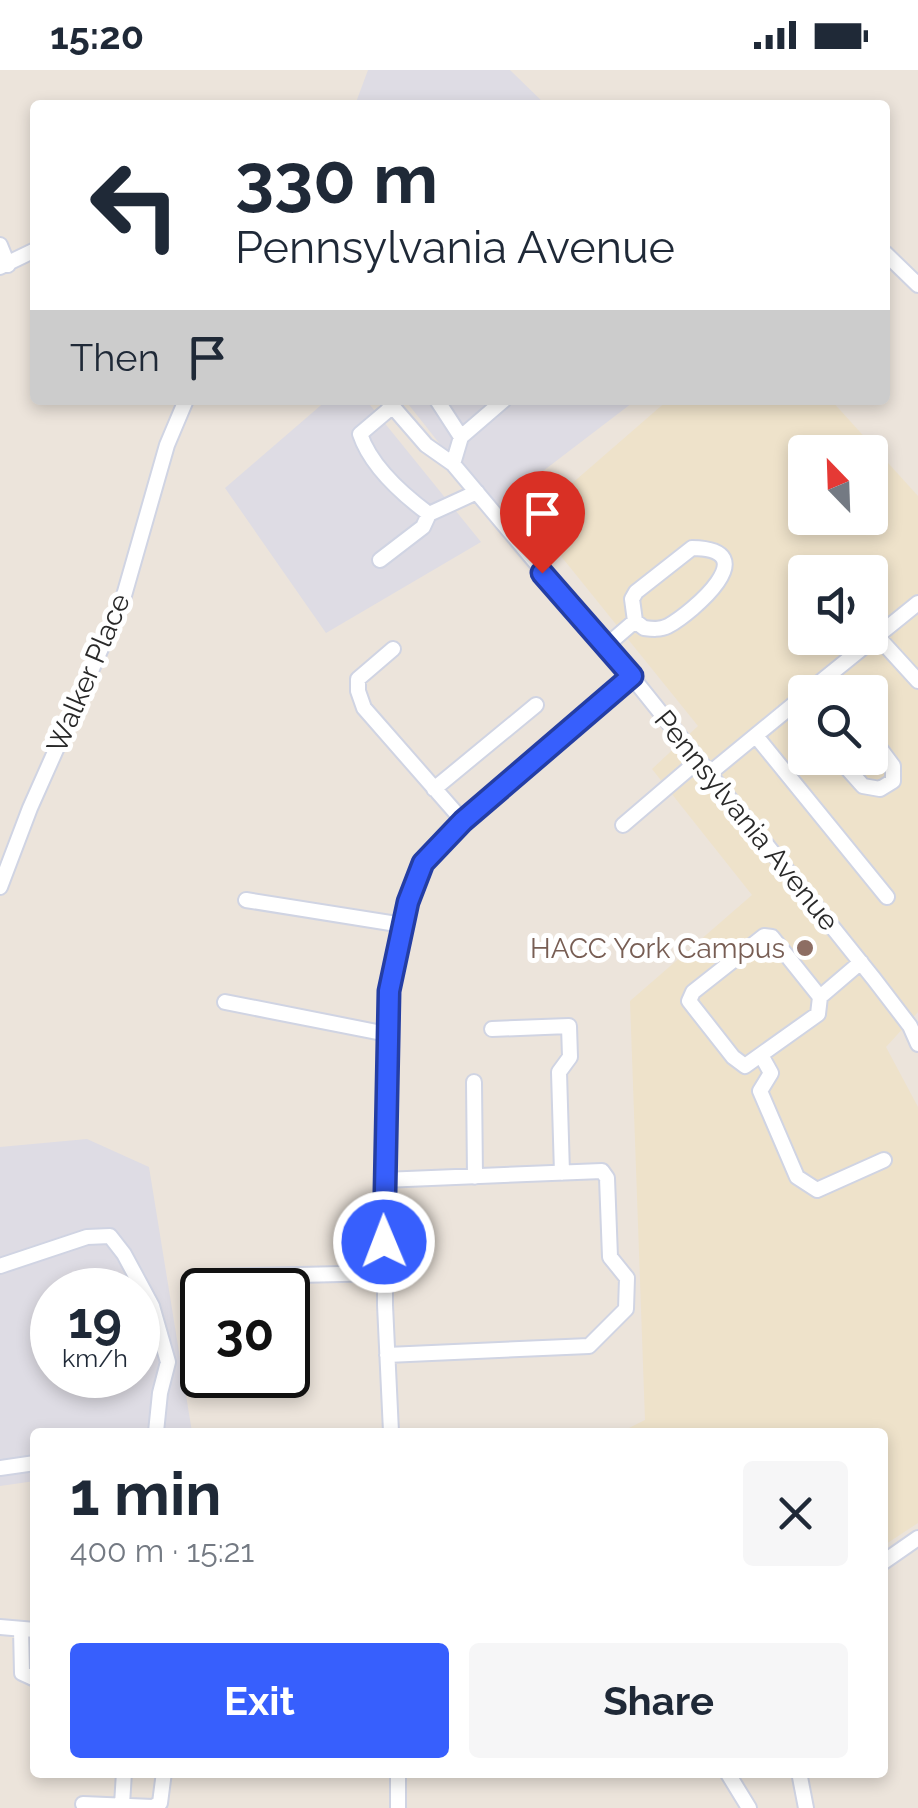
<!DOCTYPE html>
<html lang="en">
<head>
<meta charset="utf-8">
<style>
  body { margin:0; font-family:Raleway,sans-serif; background:#f6f6f7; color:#1f2937; height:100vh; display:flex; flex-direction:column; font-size:38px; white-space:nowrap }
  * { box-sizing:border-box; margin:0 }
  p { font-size:32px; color:#747a83 }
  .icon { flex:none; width:55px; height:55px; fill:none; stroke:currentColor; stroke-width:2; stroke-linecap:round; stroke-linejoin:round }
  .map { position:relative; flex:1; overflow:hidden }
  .side { position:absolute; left:30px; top:1358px; width:858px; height:350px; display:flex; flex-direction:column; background:#fff; border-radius:10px; box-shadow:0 5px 15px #0003 }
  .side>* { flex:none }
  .banner { position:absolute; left:30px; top:30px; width:860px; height:305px; border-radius:10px; box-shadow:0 5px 15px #0003; background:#fff; color:#1f2937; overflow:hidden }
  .needle { width:65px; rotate:337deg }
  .controls { position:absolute; left:788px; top:365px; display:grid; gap:20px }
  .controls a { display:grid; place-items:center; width:100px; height:100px; border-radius:10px; background:#fff; box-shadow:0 5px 15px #0003; font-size:50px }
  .speed { position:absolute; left:30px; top:1198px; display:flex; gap:20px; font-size:50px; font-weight:700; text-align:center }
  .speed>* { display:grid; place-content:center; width:130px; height:130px; border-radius:50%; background:#fff; box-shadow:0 5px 15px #0003; line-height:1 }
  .speed small { font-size:25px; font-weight:400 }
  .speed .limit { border:5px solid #111; border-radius:15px; background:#fff; color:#111 }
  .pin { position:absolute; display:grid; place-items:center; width:85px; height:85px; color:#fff; margin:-102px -42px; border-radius:50% 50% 50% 0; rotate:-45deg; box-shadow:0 0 10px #0007 }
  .pin .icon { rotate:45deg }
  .me { position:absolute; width:110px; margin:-55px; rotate:359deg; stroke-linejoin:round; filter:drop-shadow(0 0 8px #0008) }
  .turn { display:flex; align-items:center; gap:35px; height:210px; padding:0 40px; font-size:45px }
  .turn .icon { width:130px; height:130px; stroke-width:2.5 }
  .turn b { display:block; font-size:70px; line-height:85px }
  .then { display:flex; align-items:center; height:95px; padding:0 40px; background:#0003; gap:20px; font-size:38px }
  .round { display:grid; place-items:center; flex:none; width:105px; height:105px; border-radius:10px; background:#f6f6f7 }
  .headline { display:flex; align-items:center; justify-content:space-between; height:170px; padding:0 40px }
  h1 { font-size:60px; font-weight:700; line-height:75px }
  .cta { display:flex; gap:20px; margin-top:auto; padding:20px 40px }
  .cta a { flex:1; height:115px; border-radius:10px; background:#375ffd; color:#fff; font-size:40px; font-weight:700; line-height:115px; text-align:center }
  .cta a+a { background:#f6f6f7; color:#1f2937 }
  .status { display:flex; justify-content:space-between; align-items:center; height:70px; padding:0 50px; background:#fff; direction:ltr }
  .status svg { height:28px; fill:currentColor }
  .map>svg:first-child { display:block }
</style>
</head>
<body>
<div class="status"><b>15:20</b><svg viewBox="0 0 49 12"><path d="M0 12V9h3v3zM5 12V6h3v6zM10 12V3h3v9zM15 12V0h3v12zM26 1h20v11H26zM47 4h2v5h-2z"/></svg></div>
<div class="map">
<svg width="918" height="1738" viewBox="0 0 918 1738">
  <rect width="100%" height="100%" fill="#ece4db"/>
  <path fill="#dedce4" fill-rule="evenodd" d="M368 0H510L546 35H355Z
    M327 330H366L481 472 326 563 225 418Z
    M405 330H636L492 440Z
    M87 1069 149 1097 192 1362H35V1411L0 1416V1077ZM52 1220H138V1305H52Z"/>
  <path fill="#eee2ca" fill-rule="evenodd" d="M668 330H831L918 426V942L886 977 918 1037V1453L883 1476 882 1362H621L645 1350 630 931 752 825 652 699 698 656 531 449ZM805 382H870V448H805ZM805 502H870V568H805ZM805 622H870V688H805Z"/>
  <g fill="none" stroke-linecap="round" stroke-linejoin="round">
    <defs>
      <path id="minor" d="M0 175 8 195
        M885 183 918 215
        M0 197 35 180
        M387 330 426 375 453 394 632 607 874 909 910 956 918 974
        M437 330 461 367 453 394
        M393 336 360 364C371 397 402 424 429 444L477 422
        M461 367 504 330
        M380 490 423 457 429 444
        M877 566 918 611
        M606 576 635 551 632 529 636 522 692 478C767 479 693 542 668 556 660 560 652 559 644 558L635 551
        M393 579 358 609V621L364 638 463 751
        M808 622 918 533
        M795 634 805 647
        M756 666 887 827
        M838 688 863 716 880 719 893 711V696L870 665
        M710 703 805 625
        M434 719 536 635
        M623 755 699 690
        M0 817 30 738 123 529 167 375 186 330
        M246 830 403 855
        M820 927 772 867 764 866 693 922 689 931 733 987 745 996 818 944 820 927 861 892
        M225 932 387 964
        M492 959 569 956 570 987 559 1002 562 1103
        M761 985 771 1003 760 1021 797 1107 817 1120 884 1090
        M474 1012 475 1107
        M383 1110 602 1101 607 1108 610 1187 627 1208 626 1239 589 1276 387 1285
        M0 1196 87 1167 110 1166 124 1184 152 1236 168 1292 160 1323 156 1362
        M211 1207 385 1203
        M391 1362 385 1235V1002L389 921 408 831 423 793 463 751 632 607
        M0 1398 35 1393
        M882 1493 918 1468
        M0 1557 35 1560
        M21 1559 22 1603 35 1609
        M398 1702V1738
        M727 1702 749 1738
        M799 1702 806 1738
        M83 1734 153 1737 160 1733 164 1702
        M122 1735 124 1702"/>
    </defs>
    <use href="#minor" stroke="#d0d4e3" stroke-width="18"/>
    <use href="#minor" stroke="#fff" stroke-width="14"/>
  </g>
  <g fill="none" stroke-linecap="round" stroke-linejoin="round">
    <defs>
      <path id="route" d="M384 1172 389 921 408 832 423 793 463 751 632 606 542 503"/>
    </defs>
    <use href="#route" stroke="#243ea4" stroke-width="25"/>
    <use href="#route" stroke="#375ffd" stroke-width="18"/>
  </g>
  <circle fill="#8d6e63" stroke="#fff" stroke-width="4" cx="805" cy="878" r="10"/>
  <g text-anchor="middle" stroke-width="10" stroke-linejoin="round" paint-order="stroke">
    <g font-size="28" fill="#292929" stroke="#fff">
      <text transform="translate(88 603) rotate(-67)" y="10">Walker Place</text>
      <text transform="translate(747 750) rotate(51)" y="10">Pennsylvania Avenue</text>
    </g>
    <g font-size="28" fill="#785e54" stroke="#fff" text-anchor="end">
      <text x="785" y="888">HACC York Campus</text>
    </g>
  </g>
</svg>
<div class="controls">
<a><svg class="needle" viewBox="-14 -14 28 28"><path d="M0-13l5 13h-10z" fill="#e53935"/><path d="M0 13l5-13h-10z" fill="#747a83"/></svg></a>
<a><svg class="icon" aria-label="sound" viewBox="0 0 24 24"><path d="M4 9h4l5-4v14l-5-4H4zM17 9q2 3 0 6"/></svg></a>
<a><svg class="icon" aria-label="search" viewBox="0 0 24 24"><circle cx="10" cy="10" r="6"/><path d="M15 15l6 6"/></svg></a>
</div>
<div class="speed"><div>19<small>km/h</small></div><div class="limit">30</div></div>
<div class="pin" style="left:542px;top:503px;background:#d93025"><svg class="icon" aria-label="arrive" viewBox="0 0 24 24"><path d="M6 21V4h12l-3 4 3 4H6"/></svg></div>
<svg class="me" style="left:384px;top:1172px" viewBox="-20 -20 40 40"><circle r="17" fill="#375ffd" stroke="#fff" stroke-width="3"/><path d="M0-11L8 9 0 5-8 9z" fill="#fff"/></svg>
<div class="banner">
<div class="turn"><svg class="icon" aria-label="left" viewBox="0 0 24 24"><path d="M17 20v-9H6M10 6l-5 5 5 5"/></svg><div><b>330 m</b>Pennsylvania Avenue</div></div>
<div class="then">Then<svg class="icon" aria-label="arrive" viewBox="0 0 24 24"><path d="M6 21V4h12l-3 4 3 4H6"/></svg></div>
</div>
<section class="side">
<div class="headline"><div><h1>1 min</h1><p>400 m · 15:21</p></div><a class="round"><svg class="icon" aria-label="close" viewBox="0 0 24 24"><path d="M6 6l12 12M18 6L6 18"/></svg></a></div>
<div class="cta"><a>Exit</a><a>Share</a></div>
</section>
</div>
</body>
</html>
